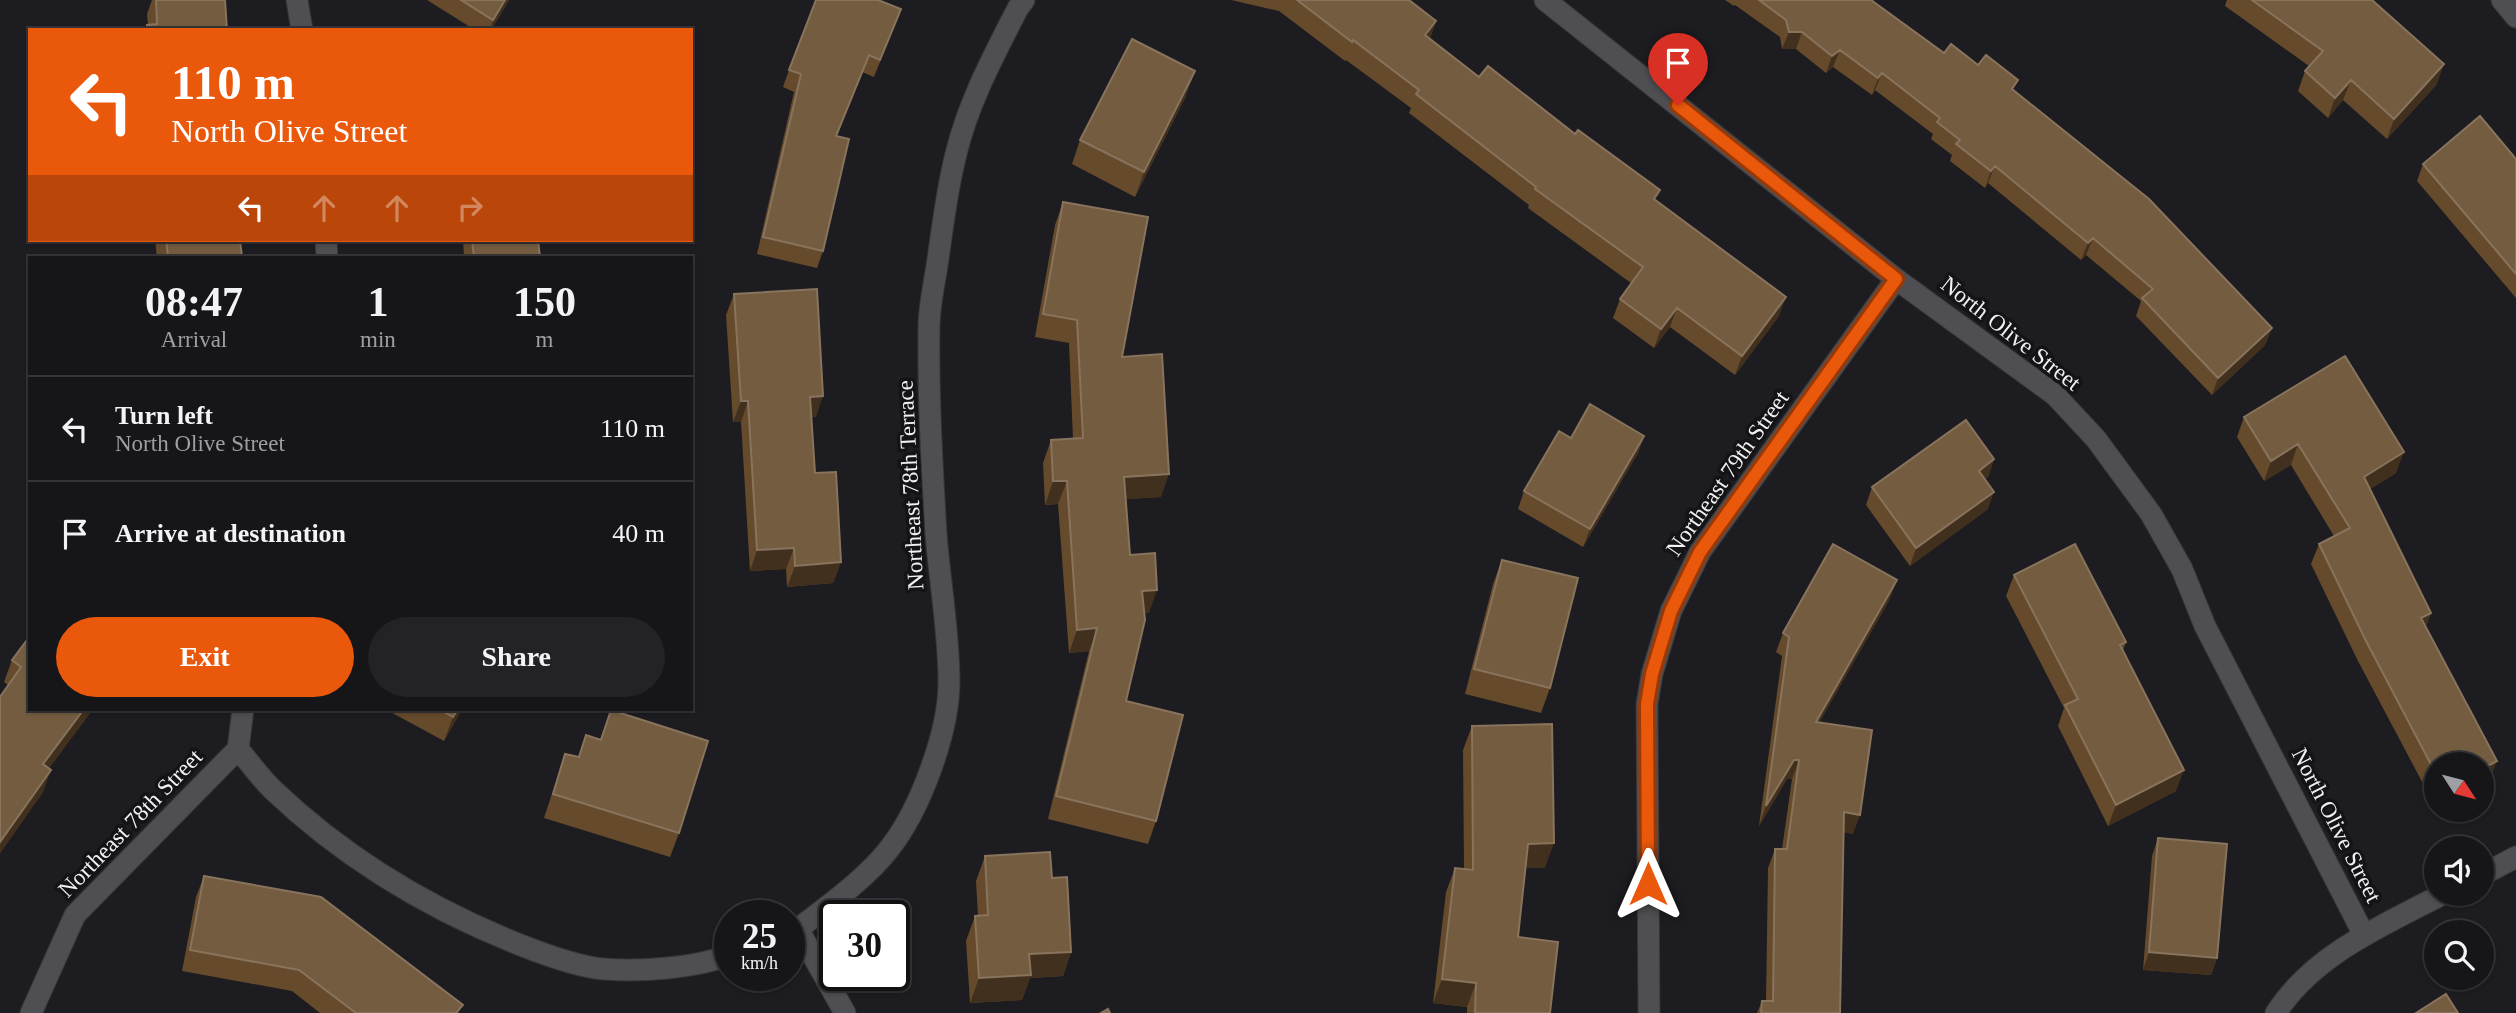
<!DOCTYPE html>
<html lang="en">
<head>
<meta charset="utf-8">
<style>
  body { margin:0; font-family:"Times New Roman",serif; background:#232225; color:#f1f3f6; height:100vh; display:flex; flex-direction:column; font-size:26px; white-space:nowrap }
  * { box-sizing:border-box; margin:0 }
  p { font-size:23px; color:#9e9fa2 }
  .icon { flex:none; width:38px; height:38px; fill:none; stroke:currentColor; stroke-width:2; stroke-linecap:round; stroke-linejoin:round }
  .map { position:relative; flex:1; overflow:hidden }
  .panel { position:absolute; left:28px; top:256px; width:665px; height:455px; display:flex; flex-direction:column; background:#161518; border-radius:0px; box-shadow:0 2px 5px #0004,0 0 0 2px #353437 }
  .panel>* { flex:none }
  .guide { position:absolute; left:28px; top:28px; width:665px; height:214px; border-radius:0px; box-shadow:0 2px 5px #0004,0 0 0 2px #353437; background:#ea580c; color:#fff; overflow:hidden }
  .needle { width:46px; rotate:126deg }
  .fabs { position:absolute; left:2424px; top:752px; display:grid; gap:14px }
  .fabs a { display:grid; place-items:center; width:70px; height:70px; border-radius:50%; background:#161518; box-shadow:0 2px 5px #0004,0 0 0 2px #353437; font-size:35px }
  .speed { position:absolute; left:714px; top:900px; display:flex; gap:14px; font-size:35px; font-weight:700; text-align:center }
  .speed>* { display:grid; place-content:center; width:91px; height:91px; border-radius:50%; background:#161518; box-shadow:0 2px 5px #0004,0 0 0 2px #353437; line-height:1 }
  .speed small { font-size:18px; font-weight:400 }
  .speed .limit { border:4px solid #111; border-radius:10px; background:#fff; color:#111 }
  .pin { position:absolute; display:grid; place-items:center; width:60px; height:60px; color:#fff; margin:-72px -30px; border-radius:50% 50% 50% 0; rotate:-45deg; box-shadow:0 0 7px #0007 }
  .pin .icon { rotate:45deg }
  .me { position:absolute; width:77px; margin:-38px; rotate:0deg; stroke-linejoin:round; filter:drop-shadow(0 0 5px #0008) }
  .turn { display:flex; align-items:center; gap:24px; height:147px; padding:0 28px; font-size:32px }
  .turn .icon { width:91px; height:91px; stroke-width:2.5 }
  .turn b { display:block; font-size:49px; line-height:60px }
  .lanes { display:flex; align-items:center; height:66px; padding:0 28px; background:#0003; justify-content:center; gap:35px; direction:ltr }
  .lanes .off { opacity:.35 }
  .eta { display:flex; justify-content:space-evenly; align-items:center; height:119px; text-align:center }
  .eta b { font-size:42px; font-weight:700; line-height:49px }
  .action { display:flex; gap:14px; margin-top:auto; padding:14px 28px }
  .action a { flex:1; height:80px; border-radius:42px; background:#ea580c; color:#fff; font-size:28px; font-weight:700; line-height:80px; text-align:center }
  .action a+a { background:#232225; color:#f1f3f6 }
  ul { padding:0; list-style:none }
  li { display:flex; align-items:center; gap:21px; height:105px; padding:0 28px; border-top:2px solid #353437 }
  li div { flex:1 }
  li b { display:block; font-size:26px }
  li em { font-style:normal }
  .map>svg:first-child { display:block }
</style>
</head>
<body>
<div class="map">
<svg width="2516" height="1013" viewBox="0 0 2516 1013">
  <rect width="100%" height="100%" fill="#1d1c20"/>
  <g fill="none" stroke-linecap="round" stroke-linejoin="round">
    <defs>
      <path id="street" d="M297 0 302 30
        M1545 0 1896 279 2055 395 2096 439 2151 514 2182 569 2205 626 2364 935
        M2502 0 2516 17
        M326 240 327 257
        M238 749C249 762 260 777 272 789 342 856 428 908 518 944 543 954 577 967 604 969 641 972 695 968 730 955
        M2482 875 2516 857
        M798 929 845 1013
        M789 933 798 929C826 907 867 878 889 849 920 810 949 732 949 682 949 633 940 583 936 534 932 465 928 396 929 327 929 305 935 281 938 259 943 224 947 189 956 154 968 103 994 55 1018 8L1024 0
        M31 1013 75 915 238 749 243 709
        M1649 1013 1647 704 1652 674 1671 611 1700 552 1896 279
        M2276 1013C2314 954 2384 925 2443 894"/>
    </defs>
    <use href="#street" stroke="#363638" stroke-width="23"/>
    <use href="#street" stroke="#4f4e52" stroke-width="21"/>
  </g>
  <path fill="#664a2c" d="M152 0H225L227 30H145L148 25 147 14Z
    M427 0H509L491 30H475Z
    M1231 0H1409L1436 21 1430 38 1479 77 1656 201 1779 316 1735 375 1670 327 1654 348 1613 318 1620 299 1631 283 1528 208 1529 205 1409 113 1411 108 1346 60 1345 61 1279 11Z
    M1725 0H1871L1944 53 2015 91 2272 328 2265 345 2212 395 2136 316 2141 301 2086 255 2081 260 1988 183 1985 188 1950 161 1952 155 1931 139 1933 134 1875 90 1872 95 1833 67 1826 73 1796 49H1782L1780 37 1735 5 1734 6Z
    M2227 0H2372L2437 84 2387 139 2343 100 2328 118 2298 91 2305 71 2309 66 2225 6Z
    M901 9 874 77 862 72 836 136 823 251 817 268 757 254 794 92 783 87 789 70Z
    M1186 96 1135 197 1072 164 1080 140Z
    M2516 159V298L2417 181 2423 164Z
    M1063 202 1122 357 1161 497 1126 499 1130 555 1149 613H1144L1126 701 1156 821 1148 844 1048 819 1089 651 1069 653 1058 504 1045 505 1043 463 1051 440 1073 439 1069 343 1035 337 1055 225Z
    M155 240H240L242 257H157Z
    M463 240H538L540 257H464Z
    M734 294 816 417H811L815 473 841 562 833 583 787 587 786 569 750 571 741 422H733L726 315Z
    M2244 417 2396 473 2370 489 2431 613 2426 626 2489 781 2482 785V765H2436V808L2358 661 2311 564 2319 544 2334 536 2291 465 2264 481 2237 437Z
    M1644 436 1638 453 1583 547 1518 509 1524 491 1571 438Z
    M1994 459 1988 477 1985 479 1988 509 1910 566 1866 505 1872 487Z
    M1502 560 1550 688 1541 713 1465 694 1493 584Z
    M2014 575 2126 642 2123 650 2176 791 2108 826 2058 726 2064 708 2006 596Z
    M1890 599 1819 722 1853 834 1844 832 1840 1013H1757L1762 1001H1766L1768 868 1775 849H1782L1792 779H1787L1759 826 1782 656 1776 652 1783 633Z
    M30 636V709H93L49 768 43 792 0 853V697L8 685 4 682 12 660Z
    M385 709H462L444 741Z
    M611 710 679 833 670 857 544 818 565 754 578 757 586 735 600 739Z
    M1472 726 1545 868H1526L1518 937 1550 1013H1467V1007L1433 1003 1446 892 1455 868 1464 869 1463 750Z
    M2158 838 2217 958 2211 975 2143 970 2152 856Z
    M985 856 1052 878 1071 952 1063 976 1030 978 1022 1000 970 1003 966 941 975 916H978L976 881Z
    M204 876 460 1013H320L292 991 182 971 196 897Z"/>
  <path fill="#42301e" d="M505 0H509L491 30H490L493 20Z
    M1436 21 1429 40 1425 35Z
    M1789 32H1802L1796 49H1782Z
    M1840 50 1833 67 1826 73 1832 56Z
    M2444 64 2437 84 2387 139 2394 119Z
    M1195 71 1186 96 1135 197 1144 172Z
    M1882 73 1875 90 1872 95 1878 78Z
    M2351 80 2343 100 2328 118 2335 98Z
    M1995 166 1988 183 1985 188 1991 171Z
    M2093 238 2086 255 2081 260 2088 243Z
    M1786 297 1779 316 1735 375 1742 356Z
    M1677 308 1670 327 1654 348 1661 329Z
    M2272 328 2265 345 2212 395 2218 378Z
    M823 396 816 417 802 418 810 397Z
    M741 401H748L741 422H733Z
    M1644 436 1638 453 1583 547 1590 529Z
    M2298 444 2291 465 2264 481 2271 461Z
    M2404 452 2396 473 2357 497 2364 477Z
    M1994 459 1988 477 1973 489 1979 471Z
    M1169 474 1161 497 1116 500 1124 477Z
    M1053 481H1067L1058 504 1045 505Z
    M1994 492 1988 509 1910 566 1916 548Z
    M794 548 786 569 750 571 757 550Z
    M841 562 833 583 787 587 795 566Z
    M1897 580 1890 599 1809 741 1816 722Z
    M1157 590 1149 613 1134 614 1142 591Z
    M2431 613 2423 633 2421 618Z
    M1097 628 1089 651 1069 653 1077 630Z
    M84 709H93L35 787 43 764Z
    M458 709H462L444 741 453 717Z
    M1794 760H1799L1792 779H1787L1759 826 1766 806Z
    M2497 761 2489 781 2482 785V769Z
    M51 770 43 792 0 853V842Z
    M2184 770 2176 791 2108 826 2116 805Z
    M1844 812 1860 815 1853 834 1837 831Z
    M1554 843 1545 868H1519L1528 844Z
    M1071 952 1063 976 1030 978 1022 1000 970 1003 979 978 1029 954Z
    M2149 952 2217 958 2211 975 2143 970Z
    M1442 979 1476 983 1467 1007 1433 1003Z"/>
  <path fill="#745c41" stroke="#88735d" stroke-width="2" d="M156 0H225L227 30H147V25L157 24Z
    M461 0H505L493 20Z
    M816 0H878L901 9 880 60 869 55 836 136 849 139 823 251 763 237 801 74 789 70Z
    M1297 0H1409L1436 21 1425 35 1479 77 1488 66 1575 134 1578 130 1660 190 1654 199 1786 297 1742 356 1677 308 1661 329 1620 299 1643 267 1535 189 1536 187 1416 94 1419 90 1353 40 1352 42Z
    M1759 0H1871L1944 53 1951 44 1978 65 1986 55 2018 80 2012 89 2149 199 2272 328 2218 378 2142 298 2153 289 2093 238 2088 243 1995 166 1991 171 1956 144 1960 140 1937 122 1940 118 1882 73 1878 78 1840 50 1832 56 1802 32H1789L1786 20Z
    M2252 0H2372L2444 64 2394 119 2351 80 2335 98 2305 71 2323 51Z
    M1132 39 1195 71 1144 172 1080 140Z
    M2480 116 2516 159V274L2423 164Z
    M1063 202 1148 217 1122 357 1162 354 1169 474 1124 477 1130 555 1155 553 1157 590 1142 591 1145 620 1126 701 1183 715 1156 821 1056 796 1097 628 1077 630 1067 481H1053L1051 440 1083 438 1077 320 1043 314Z
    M166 240H240L242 257H168Z
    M472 240H538L540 257H474Z
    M817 289 823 396 810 397 815 473 836 472 841 562 795 566 794 548 757 550 748 401H741L734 294Z
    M2345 356 2404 452 2364 477 2431 613 2421 618 2497 761 2482 769V765H2436V774L2366 641 2319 544 2350 528 2298 444 2271 461 2244 417Z
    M1590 404 1644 436 1590 529 1524 491 1559 431 1571 438Z
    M1966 420 1994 459 1979 471 1994 492 1916 548 1872 487Z
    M1833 544 1897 580 1816 722 1872 730 1860 815 1844 812 1840 1013H1761L1762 1001H1773L1775 849H1787L1799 760H1794L1766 806 1789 637 1783 633Z
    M2075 544 2126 642 2120 645 2184 770 2116 805 2065 705 2078 699 2014 575Z
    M1502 560 1578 578 1550 688 1474 669Z
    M30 636V709H84L43 764 51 770 0 842V697L21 667 12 660Z
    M439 709H458L453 717Z
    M611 710 708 741 679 833 553 794 565 754 579 757 586 735 601 740Z
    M1552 724 1554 843 1528 844 1518 937 1558 942 1550 1013H1475L1476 983 1442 979 1455 868 1473 870 1472 726Z
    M2158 838 2227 844 2217 958 2149 952Z
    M1050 852 1052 878 1067 877 1071 952 1029 954 1031 975 979 978 975 916 988 915 985 856Z
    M204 876 321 897 463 1005 456 1013H356L299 970 190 950Z
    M2446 994 2458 1013H2416Z
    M1108 1009 1110 1013H1101Z"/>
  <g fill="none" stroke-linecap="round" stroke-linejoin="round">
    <defs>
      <path id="route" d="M1648 884 1647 704 1652 674 1671 611 1700 552 1896 279 1678 105"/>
    </defs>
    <use href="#route" stroke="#983908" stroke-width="18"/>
    <use href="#route" stroke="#ea580c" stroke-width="12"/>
  </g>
  <g text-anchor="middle" stroke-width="7" stroke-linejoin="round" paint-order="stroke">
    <g font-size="23" fill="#f1f0f3" stroke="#141316">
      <text transform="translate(2011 333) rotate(38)" y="8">North Olive Street</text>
      <text transform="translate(1727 473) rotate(-55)" y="8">Northeast 79th Street</text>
      <text transform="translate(910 485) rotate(-93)" y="8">Northeast 78th Terrace</text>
      <text transform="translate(130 823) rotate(-46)" y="8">Northeast 78th Street</text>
      <text transform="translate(2337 825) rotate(63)" y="8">North Olive Street</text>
    </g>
  </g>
</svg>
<div class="fabs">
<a><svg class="needle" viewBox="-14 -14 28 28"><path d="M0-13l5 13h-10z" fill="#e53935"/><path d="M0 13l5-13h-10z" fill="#9e9fa2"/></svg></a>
<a><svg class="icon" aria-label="sound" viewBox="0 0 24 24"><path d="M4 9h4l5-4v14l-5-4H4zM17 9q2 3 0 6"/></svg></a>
<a><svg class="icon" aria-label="search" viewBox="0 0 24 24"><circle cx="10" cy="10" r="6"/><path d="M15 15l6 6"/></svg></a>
</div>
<div class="speed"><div>25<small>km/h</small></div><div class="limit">30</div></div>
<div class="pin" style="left:1678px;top:105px;background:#d93025"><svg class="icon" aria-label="arrive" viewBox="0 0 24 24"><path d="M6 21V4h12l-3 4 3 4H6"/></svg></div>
<svg class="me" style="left:1648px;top:884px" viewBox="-20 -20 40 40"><path d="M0-17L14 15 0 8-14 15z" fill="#ea580c" stroke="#fff" stroke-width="4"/></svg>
<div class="guide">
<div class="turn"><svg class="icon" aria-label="left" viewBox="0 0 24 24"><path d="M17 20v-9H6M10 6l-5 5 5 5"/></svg><div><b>110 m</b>North Olive Street</div></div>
<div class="lanes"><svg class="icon" aria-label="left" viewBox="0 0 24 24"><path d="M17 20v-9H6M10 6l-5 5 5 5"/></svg><svg class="icon off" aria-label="ahead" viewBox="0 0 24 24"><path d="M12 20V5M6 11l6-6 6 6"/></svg><svg class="icon off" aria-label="ahead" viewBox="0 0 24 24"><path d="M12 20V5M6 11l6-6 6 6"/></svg><svg class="icon off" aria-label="right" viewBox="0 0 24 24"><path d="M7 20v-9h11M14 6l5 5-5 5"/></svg></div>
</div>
<section class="panel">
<div class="eta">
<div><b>08:47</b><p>Arrival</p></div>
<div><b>1</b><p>min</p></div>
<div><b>150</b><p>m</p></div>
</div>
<ul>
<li><svg class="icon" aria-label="left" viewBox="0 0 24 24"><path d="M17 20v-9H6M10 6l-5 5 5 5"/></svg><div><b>Turn left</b><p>North Olive Street</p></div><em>110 m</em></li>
<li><svg class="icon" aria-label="arrive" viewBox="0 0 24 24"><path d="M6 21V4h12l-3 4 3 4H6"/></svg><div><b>Arrive at destination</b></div><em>40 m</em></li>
</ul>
<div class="action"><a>Exit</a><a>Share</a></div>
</section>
</div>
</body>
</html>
